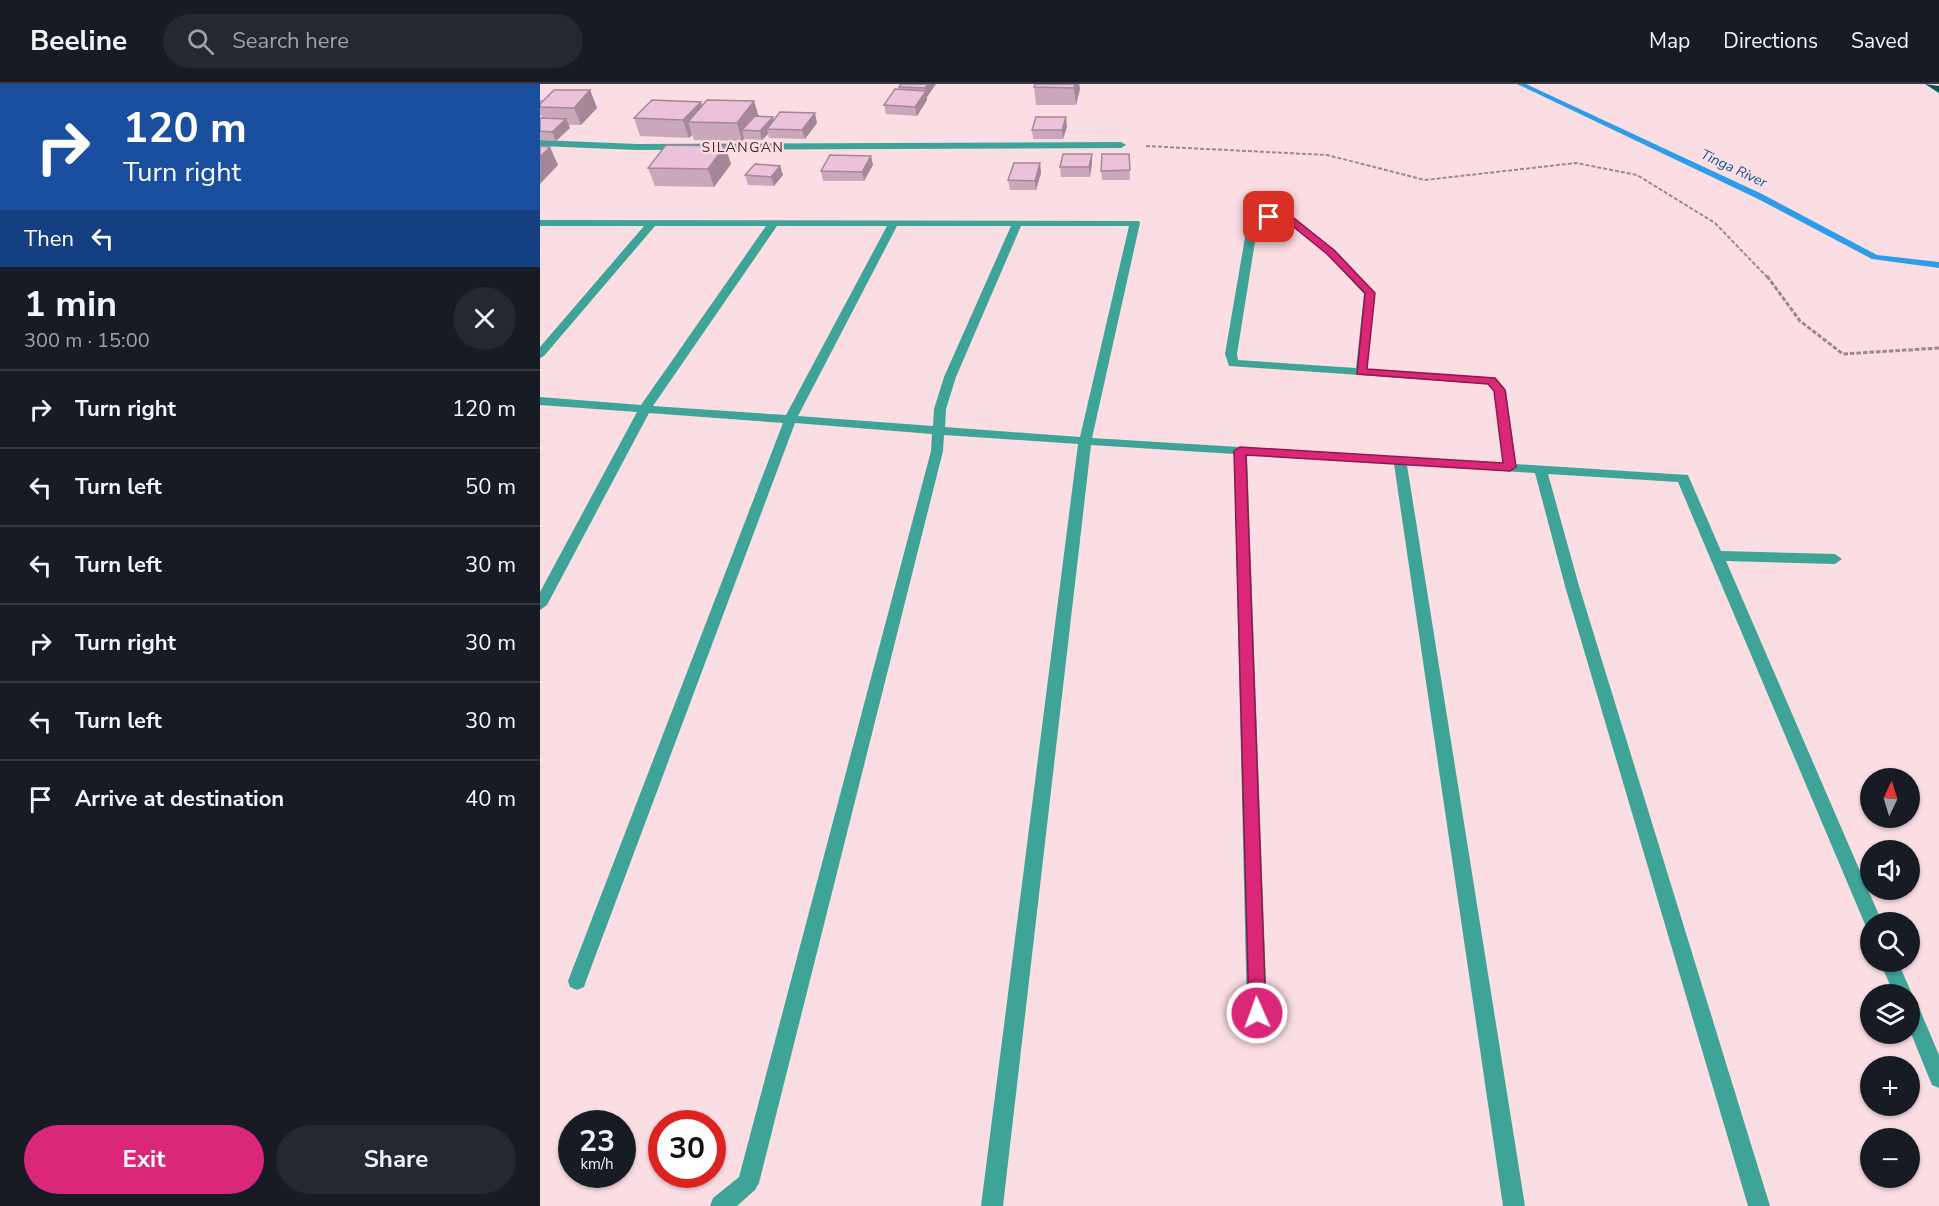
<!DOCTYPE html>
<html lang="en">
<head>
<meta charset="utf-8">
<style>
  body { margin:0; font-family:"Nunito Sans",sans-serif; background:#242831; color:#f1f3f6; height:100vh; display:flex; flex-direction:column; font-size:22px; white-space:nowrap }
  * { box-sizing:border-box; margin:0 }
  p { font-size:20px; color:#9ea1a6 }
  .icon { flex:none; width:33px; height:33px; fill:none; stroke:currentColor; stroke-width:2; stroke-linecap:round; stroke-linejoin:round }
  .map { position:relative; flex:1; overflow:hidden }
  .panel { display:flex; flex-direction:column; background:#171b24; width:540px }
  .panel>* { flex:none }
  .top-card { background:#1a4fa0; color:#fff; overflow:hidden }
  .needle { width:39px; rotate:4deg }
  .controls { position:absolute; left:1320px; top:684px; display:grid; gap:12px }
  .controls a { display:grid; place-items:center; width:60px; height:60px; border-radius:50%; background:#171b24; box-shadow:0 2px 4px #0004; font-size:30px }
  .speed { position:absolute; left:18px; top:1026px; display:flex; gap:12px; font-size:30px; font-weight:700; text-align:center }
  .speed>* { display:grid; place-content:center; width:78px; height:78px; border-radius:50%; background:#171b24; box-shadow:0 2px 4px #0004; line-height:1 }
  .speed small { font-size:15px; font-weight:400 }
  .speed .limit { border:9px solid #d22; background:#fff; color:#111 }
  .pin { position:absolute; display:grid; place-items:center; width:51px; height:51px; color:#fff; margin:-26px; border-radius:12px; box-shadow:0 3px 9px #0006 }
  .me { position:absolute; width:66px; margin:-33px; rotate:358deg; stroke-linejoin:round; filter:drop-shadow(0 0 4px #0008) }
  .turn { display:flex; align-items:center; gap:21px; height:126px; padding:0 24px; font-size:27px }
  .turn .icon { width:78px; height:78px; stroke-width:2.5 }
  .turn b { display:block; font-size:42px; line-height:51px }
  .then { display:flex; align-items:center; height:57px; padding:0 24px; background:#0003; gap:12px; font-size:22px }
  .round { display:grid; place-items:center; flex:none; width:63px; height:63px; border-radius:32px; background:#242831 }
  .headline { display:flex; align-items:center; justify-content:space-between; height:102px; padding:0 24px }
  h1 { font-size:36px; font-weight:700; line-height:45px }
  .cta { display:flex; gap:12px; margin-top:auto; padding:12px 24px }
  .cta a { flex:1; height:69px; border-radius:36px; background:#db2777; color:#fff; font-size:24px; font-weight:700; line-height:69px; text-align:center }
  .cta a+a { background:#242831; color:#f1f3f6 }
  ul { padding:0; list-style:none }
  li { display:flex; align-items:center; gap:18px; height:78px; padding:0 24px; border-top:2px solid #363941 }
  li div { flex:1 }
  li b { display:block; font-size:22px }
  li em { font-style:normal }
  header { display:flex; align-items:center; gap:36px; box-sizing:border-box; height:84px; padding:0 30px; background:#171b24; border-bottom:2px solid #363941 }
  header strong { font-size:28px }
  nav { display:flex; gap:33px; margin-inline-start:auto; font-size:21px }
  .search { width:420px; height:54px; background:#242831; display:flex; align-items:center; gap:15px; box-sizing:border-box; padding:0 21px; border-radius:33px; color:#9ea1a6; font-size:22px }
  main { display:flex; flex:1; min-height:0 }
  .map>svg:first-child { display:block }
</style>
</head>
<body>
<header>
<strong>Beeline</strong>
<div class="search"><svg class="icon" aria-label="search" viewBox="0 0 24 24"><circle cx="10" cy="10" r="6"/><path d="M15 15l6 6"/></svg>Search here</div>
<nav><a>Map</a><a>Directions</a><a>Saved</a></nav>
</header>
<main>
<section class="panel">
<div class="top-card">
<div class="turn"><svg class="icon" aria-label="right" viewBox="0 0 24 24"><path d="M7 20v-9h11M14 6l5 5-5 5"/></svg><div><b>120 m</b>Turn right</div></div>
<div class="then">Then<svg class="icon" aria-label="left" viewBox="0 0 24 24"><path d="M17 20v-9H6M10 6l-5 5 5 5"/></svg></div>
</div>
<div class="headline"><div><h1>1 min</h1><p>300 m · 15:00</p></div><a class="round"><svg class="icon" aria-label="close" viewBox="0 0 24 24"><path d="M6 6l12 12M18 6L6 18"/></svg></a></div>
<ul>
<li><svg class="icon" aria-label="right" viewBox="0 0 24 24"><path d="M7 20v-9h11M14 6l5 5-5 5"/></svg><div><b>Turn right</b></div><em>120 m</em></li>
<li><svg class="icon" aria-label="left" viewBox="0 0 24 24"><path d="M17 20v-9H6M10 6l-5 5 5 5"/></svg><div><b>Turn left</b></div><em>50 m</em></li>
<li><svg class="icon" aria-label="left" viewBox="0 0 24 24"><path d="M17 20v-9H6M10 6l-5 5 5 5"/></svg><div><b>Turn left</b></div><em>30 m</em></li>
<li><svg class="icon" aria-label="right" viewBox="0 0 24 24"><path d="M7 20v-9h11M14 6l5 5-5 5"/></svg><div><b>Turn right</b></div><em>30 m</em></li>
<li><svg class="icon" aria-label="left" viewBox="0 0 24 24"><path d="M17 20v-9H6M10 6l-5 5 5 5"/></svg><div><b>Turn left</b></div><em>30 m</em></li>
<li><svg class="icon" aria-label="arrive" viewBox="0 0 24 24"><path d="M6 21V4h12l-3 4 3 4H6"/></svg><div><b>Arrive at destination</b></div><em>40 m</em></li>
</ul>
<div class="cta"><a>Exit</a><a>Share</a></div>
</section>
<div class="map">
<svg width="1399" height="1122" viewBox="0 0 1399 1122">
  <rect width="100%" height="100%" fill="#fbdee4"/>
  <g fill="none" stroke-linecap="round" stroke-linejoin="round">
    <path fill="#2d9dea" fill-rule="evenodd" d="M977 0H986L1222 110 1337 171 1399 178V184L1332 175 1216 114Z"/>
    <path stroke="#9f878c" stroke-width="2" stroke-dasharray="4 2" stroke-linecap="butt" d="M606 62 787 71 885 96 1036 79 1097 91 1175 139 1228 194"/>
    <path stroke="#9f878c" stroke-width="3" stroke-dasharray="4.5 2" stroke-linecap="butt" d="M1227 192 1260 237 1303 270 1399 264"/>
    <path fill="#3fa498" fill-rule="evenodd" d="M0 56 97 60 581 58 586 61 581 64 97 66 0 62Z
      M747 130 795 166 835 209 827 285 956 294 966 306 976 380 1148 391 1181 467 1295 470 1302 475 1295 480 1186 477 1342 838H1330V845L1327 844 1324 838 1138 398 1008 390 1039 502 1230 1122H1208L1025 502 995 389 867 381 985 1122H963L854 380 707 371 727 929 724 935 717 938 710 935 707 929 694 370 551 361 463 1122H441L538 360 404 351 403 367 219 1099 215 1106 197 1122H170L173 1114 199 1093 391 367 392 350 255 339 46 897 44 903 37 906 30 903 28 897 243 339 109 329 7 521 0 526V508L97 328 0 321V313L101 321 226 142H115L4 272 0 274V263L104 142H0V136L599 137 600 139 552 354 963 379 954 307 948 300 689 282 685 270 708 136 713 133ZM745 136 787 170 824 210 816 284 698 276 697 270 718 139ZM237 142H347L246 331 113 322ZM357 142H471L404 293 394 325 393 342 258 332ZM481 142H589L540 353 405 343 406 325 416 293Z
      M1340 878H1358L1372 910 1370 916 1377 919 1399 971V1004L1392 1001 1370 947V910H1354Z"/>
    <path fill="#065850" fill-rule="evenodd" d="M1385 0 1399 2V9Z"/>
  </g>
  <path fill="#caa7bb" d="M396 0 387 13V16L377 32 346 30 344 21 359 6V3Z
    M539 0 540 5 536 21H496L494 3Z
    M50 6 57 24 41 41H29L30 44 16 57 0 56V34H2L1 31 0 32V16H4Z
    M214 17 219 32 234 36 277 39 265 55 229 54 228 50 222 56 204 55 202 57 154 56 152 51 149 54 100 52 94 34 161 18 162 22Z
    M527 43 523 55H493L492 46Z
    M185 62 191 80 174 103 115 102 108 84Z
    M552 70V79L550 93H521L520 83Z
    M589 70 590 96H562L561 87Z
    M500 79 501 89 496 106H470L468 96Z
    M333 81 324 97H283L281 87Z
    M240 82 243 91 234 102 208 101 205 91Z"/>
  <path fill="#a48898" d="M388 0H396L387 13V16L377 32 375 23 386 7 385 4Z
    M535 0H539L540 5 536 21 534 4Z
    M50 6 57 24 41 41 34 24Z
    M214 17 219 35 202 46 204 55 202 57 197 39Z
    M161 18 166 35 148 38 152 51 149 54 143 36Z
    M275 29 277 39 265 55 262 46Z
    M233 33 236 42 227 45 228 50 222 56 220 47Z
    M526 33 527 43 523 55 522 46Z
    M26 35 30 44 16 57 12 48Z
    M185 62 191 80 174 103 168 85Z
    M10 63 18 81 0 100V73Z
    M552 70V79L550 93 549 83Z
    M331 72 333 81 324 97 322 88Z
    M500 79 501 89 496 106 495 97Z
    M240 82 243 91 234 102 231 93Z"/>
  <path fill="#ebc2d9" stroke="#a48898" stroke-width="1.5" d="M361 0H388L385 4 359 3Z
    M495 0H535L534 4 494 3Z
    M355 5 386 7 375 23 344 21Z
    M14 6H50L34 24 0 23V20Z
    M112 16 161 18 143 36 94 34Z
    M167 16 214 17 197 39 148 38Z
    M240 28 275 29 262 46 227 45Z
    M215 32 233 33 220 47 202 46Z
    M496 33H526L522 46H492Z
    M0 34 26 35 12 48 0 47Z
    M126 61 185 62 168 85 108 84Z
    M0 62 10 63 0 73Z
    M523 70H552L549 83H520Z
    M562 70H589L590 86 561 87Z
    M290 71 331 72 322 88 281 87Z
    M474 79H500L495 97 468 96Z
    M215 80 240 82 231 93 205 91Z"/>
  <path fill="#db2777" stroke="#8e194d" stroke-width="1.5" d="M729 130 750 131 794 166 835 209 827 285 955 294 965 306 976 383 970 387 706 371 726 929 723 934 717 937 711 934 709 929 694 367 700 363 963 379 954 307 948 300 817 290 825 209 787 170 745 136 726 135V131Z"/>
  <g text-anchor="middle" stroke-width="4.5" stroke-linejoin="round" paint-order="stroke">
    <g font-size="14" letter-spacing="1.5" fill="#49262f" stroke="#fbdee4">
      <text x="203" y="68">SILANGAN</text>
    </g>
    <g font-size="14" font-style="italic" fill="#0a5a8d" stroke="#fbdee4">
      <text transform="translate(1194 84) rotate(25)" y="5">Tinga River</text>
    </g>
  </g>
</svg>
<div class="controls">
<a><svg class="needle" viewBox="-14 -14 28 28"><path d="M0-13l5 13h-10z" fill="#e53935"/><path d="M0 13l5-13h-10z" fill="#9ea1a6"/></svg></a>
<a><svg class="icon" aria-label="sound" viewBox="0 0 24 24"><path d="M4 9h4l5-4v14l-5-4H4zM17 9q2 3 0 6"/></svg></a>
<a><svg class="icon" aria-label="search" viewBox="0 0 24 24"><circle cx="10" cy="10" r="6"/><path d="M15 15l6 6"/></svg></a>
<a><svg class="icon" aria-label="layers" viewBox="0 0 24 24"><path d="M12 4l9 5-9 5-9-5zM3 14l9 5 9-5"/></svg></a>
<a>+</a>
<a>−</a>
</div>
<div class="speed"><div>23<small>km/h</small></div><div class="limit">30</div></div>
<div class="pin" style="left:729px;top:133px;background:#d93025"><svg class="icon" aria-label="arrive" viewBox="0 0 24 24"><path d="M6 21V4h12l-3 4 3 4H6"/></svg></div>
<svg class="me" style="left:717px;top:929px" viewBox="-20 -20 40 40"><circle r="17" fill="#db2777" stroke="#fff" stroke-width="3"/><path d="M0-11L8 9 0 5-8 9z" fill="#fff"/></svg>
</div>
</main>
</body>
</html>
